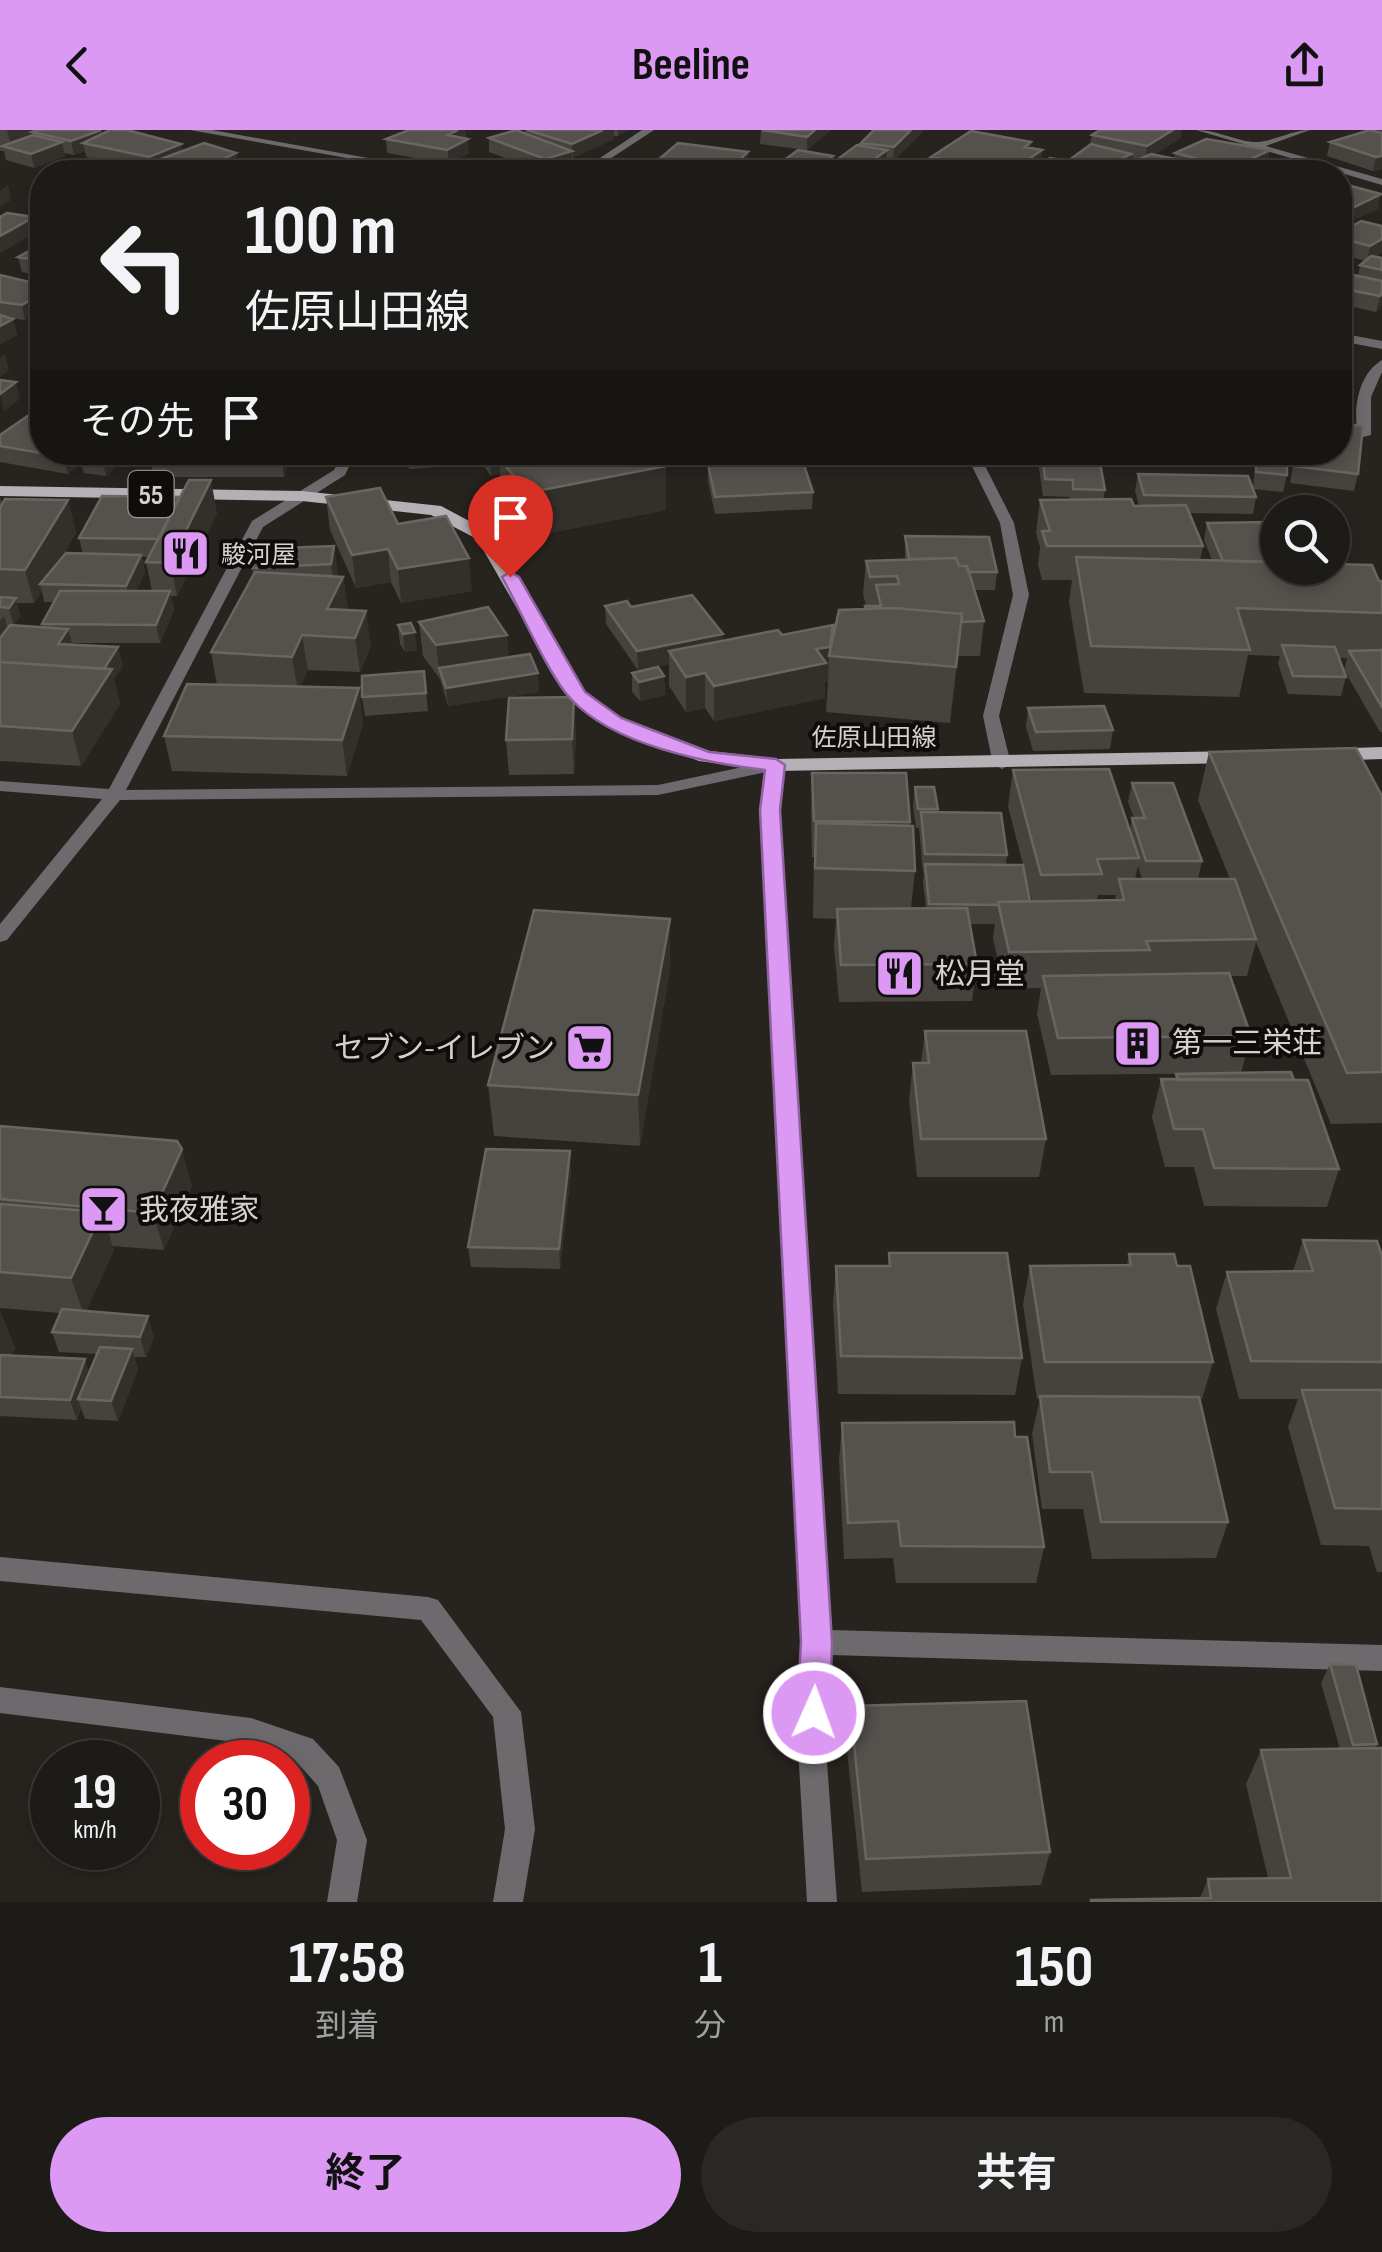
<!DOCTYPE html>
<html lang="ja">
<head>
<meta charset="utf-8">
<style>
  body { margin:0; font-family:"Sofia Sans Condensed","Noto Sans JP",sans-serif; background:#2a2824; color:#f1f3f6; height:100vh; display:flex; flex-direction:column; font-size:38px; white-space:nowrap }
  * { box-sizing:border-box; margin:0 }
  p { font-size:32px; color:#a0a1a1 }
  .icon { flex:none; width:55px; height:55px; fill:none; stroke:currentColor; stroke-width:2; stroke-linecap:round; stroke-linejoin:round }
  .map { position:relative; height:1772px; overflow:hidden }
  .drawer { display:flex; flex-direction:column; background:#1d1b17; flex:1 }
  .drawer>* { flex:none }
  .top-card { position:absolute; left:30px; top:30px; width:1322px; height:305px; border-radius:40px; box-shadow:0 5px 15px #0003,0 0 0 2px #3b3936; background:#1d1b17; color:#f1f3f6; overflow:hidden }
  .fabs { position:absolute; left:1260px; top:365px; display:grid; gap:20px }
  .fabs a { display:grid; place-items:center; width:90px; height:90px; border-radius:50%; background:#1d1b17; box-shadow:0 5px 15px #0003,0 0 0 2px #3b3936; font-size:50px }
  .speed { position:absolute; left:30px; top:1610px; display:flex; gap:20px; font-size:50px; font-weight:700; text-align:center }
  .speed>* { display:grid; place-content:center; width:130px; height:130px; border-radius:50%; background:#1d1b17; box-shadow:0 5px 15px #0003,0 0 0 2px #3b3936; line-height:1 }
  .speed small { font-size:25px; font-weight:400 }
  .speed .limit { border:15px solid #d22; background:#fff; color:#111 }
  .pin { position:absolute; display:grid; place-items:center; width:85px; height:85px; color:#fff; margin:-102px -42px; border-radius:50% 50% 50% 0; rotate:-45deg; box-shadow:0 0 10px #0007 }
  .pin .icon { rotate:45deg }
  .me { position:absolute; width:110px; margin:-55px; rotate:2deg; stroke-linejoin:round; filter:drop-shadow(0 0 8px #0008) }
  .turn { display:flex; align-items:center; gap:35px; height:210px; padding:0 50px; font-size:45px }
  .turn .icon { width:130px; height:130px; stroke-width:2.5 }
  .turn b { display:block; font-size:70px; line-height:85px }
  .then { display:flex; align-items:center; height:95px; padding:0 50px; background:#0003; gap:20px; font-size:38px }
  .eta { display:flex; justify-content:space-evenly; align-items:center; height:170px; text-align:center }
  .eta b { font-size:60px; font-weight:700; line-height:70px }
  .button { display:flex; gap:20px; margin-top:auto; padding:20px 50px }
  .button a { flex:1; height:115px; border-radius:60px; background:#dc99f4; color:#111; font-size:40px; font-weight:700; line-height:115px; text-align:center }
  .button a+a { background:#2a2824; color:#f1f3f6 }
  header { display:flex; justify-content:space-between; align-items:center; height:130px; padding:0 50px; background:#dc99f4; color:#111; font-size:45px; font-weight:700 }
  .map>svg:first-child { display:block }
</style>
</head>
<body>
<header><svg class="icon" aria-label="back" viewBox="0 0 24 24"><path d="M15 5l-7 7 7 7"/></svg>Beeline<svg class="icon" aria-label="share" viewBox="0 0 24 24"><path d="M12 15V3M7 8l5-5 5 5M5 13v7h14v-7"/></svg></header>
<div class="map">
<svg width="1382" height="1772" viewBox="0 0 1382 1772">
  <rect width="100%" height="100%" fill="#27241f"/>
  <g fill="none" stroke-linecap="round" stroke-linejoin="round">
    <path fill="#6c6a6c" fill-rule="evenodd" d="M190 0H212L446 42H426Z
      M642 0H654L590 42H579Z
      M1196 0C1217 0 1233 10 1253 12 1271 13 1291 0 1310 0L1266 16 1382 49V55Z
      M1340 203 1382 211V219L1340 211Z
      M1382 230V242L1371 267V305L1359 308C1352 282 1357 245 1382 230Z
      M343 322H356L345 345 263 397 126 660 658 655 776 630 782 631 785 635 779 680 830 1500 1382 1515V1541L830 1525 826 1618 837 1772H807L798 1618 803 1512 761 680 766 642 658 665 120 670 7 810 0 812V794L102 669 0 661V651L109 659 252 391 334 340Z
      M965 322H978L1014 393 1029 465 999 586 1011 634 1002 639 993 634 983 586 1013 465 1000 393Z
      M0 1427 428 1467 438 1470 521 1582 535 1699 523 1772H493L505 1699 493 1587 421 1490 0 1451Z
      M0 1557 251 1588 313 1609 339 1637 367 1710 357 1772H327L337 1710 318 1656 294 1629 251 1614 0 1583Z"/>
    <path fill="#b4b0b5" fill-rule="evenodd" d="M0 356 302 361 441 376 490 402 585 562 621 588 710 621 776 629 1240 621 1251 627 1240 633 776 641 699 631 607 596 570 570 477 409 431 385 302 371 0 366Z
      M1382 617V629L1325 631 1314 625 1325 619Z"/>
  </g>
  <path fill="#46433e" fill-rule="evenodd" d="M0 0H100L102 4 182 21 239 37 227 42H149L148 41 86 27 85 21 74 25 64 23 65 26 34 38 6 30 4 21H0Z
    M409 0H465L469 23 448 34 387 23 386 9Z
    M525 0H628L618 6H614V9L572 28V35L548 42H543L489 22V8L525 3Z
    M761 0H830L807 20 760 14Z
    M924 0 893 31 887 30 886 34 875 42H782L783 31 833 26 832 33 860 16 861 13Z
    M1379 0H1382V39L1373 41 1327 26 1330 12 1379 2Z
    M1092 5 1181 8 1153 25 1174 29 1175 23 1270 20 1267 34 1250 42H1128L1130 33 1140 29 1130 27 1128 42H930L931 27 1030 18 1042 20 1041 31H1068L1090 15Z
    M42 66V86L37 85 34 70Z
    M1382 96V122L1375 127 1382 128V174L1376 182 1340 174V154L1358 146 1360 135 1365 131 1340 124V103Z
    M42 114V146L22 142 18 127Z
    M0 145 42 155 25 190 10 188 13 189 17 205 0 214Z
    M42 251V280L41 276 36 275 32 258Z
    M0 305 42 322H133L106 346 84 343 81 334 68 344 0 332Z
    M149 322H292L284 347H154Z
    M407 322H452L453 336 409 339Z
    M477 322H637L666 380 529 407 502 371 500 344 491 346 478 328Z
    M807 322H914L913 333 809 335Z
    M1017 322H1098L1105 360 1103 370 1134 376H1139L1135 361 1138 344 1253 357 1256 331 1287 345 1283 362 1253 359 1256 367 1253 384 1189 383 1203 416 1200 430H1212L1204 410 1207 393 1278 438 1382 451V602H1380L1344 540 1347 528H1340L1346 547 1341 566 1288 564 1278 533 1280 526 1248 525 1239 567 1084 563 1069 472 1072 450H1042L1038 434 1040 417 1036 403 1040 370H1070V367L1043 366 1038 332 1018 331Z
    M1163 322H1240L1238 334 1163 327Z
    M1295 322H1340L1358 344 1354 361 1290 353Z
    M708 334 813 362 812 379 715 384 708 351Z
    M0 367 2 374 68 370 76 403 59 432 83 424 79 408 180 369 217 383 177 466H171L174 480 160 513H72V514L123 536 114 549 120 574 81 636 0 631ZM142 427H149L146 432 152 461H136L145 443ZM42 461 44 472H54L42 494 43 497 14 495 20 486 17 473H34Z
    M326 367 398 394 472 461 401 473 391 452 356 458 330 400Z
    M905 406 997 442 995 460H974L984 491 980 526H958L950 593 826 582 828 551 825 552V568L714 591 705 578 686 582 669 556V534L638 540 606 494 605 476 631 477 723 504V511L782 505 833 495 832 513 866 476 863 464 866 431 905 430Z
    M334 416 338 447H343L348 480 371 516 360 542 308 540 300 557 363 593 347 646 172 641 164 606 217 555 211 522 253 445 252 438Z
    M419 492 509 527 539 562 448 576 440 549 423 526Z
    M398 495 417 520 405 522 400 514Z
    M424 541 428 581 365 586 362 567Z
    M632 543 664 546 665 565 640 571 632 562Z
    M1028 578 1113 600 1110 619 1033 621 1026 597Z
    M576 602 574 644 509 645 506 610Z
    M1209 622 1382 666V993L1331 994 1256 812 1247 846H1230L1251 906 1241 943 1051 945 1037 884 1041 858 1004 859 993 808 995 794H970L977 834 972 871 839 872 834 816 836 789 813 788 814 727H812L811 679 812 643 910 692 915 741 911 778H926L923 753 924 743H923L919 698H916L913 676 915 657 938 679V682L1007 725 1006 735H1023L1008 676 1013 640 1130 699 1132 688H1134L1128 672 1132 653 1202 731 1198 749H1230L1198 670ZM1138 736 1142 749H1135ZM1024 738 1032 771H1030ZM1098 765H1116L1115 770H1097Z
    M670 789V839L640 1016 494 1006 488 955Z
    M925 901 1046 1009 1039 1047H917L909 970 913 933H921Z
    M1176 944 1294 950 1339 1039 1327 1077 1204 1076 1194 1037H1165L1152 987 1161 949H1175Z
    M0 996 192 1056 164 1120 112 1116 114 1120 86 1181 154 1207 146 1227H134L138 1239 118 1291 85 1289 81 1278 77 1290 0 1286V1181L15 1218 11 1226 90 1242 97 1224 59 1222 52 1202 60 1183 0 1178Z
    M571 1041 560 1139 471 1137 468 1117Z
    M1303 1110 1382 1126V1442H1377L1369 1416 1321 1415 1288 1297 1298 1269H1239L1216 1179 1227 1142 1293 1141Z
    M889 1123 1022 1228 1015 1265 838 1264 833 1174 836 1136H888Z
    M1129 1124 1177 1136 1213 1232 1202 1269H1200L1228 1392 1216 1428 1092 1429 1083 1379H1042L1032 1304 1040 1269H1037L1023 1174 1030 1136 1127 1135Z
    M842 1293 1015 1307 1044 1417 1036 1453H896L893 1428 844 1429 839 1330Z
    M1330 1534 1377 1614 1375 1618 1382 1772H1090L1091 1770 1200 1768 1208 1749 1268 1748 1246 1654 1261 1620 1340 1619 1321 1553Z
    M850 1576 1050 1722 1041 1755 862 1762 846 1611Z"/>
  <path fill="#33302b" d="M7 0H47L32 2 34 11 12 19Z
    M101 0 104 14 83 13 85 21 74 25 71 11Z
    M458 0H465L466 10 468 9 469 23 448 34V5Z
    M603 0H614V9L573 28 572 14Z
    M618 0H628L618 6Z
    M815 0H828V3L807 20V7Z
    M911 0H924L893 31 894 17Z
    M1173 0H1182L1181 8 1145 30 1147 16Z
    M62 12 65 26 34 38 31 24Z
    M1031 12 1029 29 1042 20 1040 42H1028L1025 17Z
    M181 14 184 28 168 30 161 29 162 37 152 40 149 27Z
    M887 20 886 34 875 42H857Z
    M1270 20 1267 34 1250 42H1231L1232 38Z
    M572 21V35L545 42V29Z
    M748 22V42H726Z
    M236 23 239 37 227 42H196Z
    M1131 24 1128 42H1096Z
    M833 26 832 40H823V42H817L818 37Z
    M1382 26V39L1373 41 1376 27Z
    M8 55 11 70 0 77V61Z
    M1381 64 1378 79 1340 97V84Z
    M34 87 37 102 0 123V106Z
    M1382 109V122L1367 131 1370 116Z
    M42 163V180L25 190 22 175Z
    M1382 163V174L1376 182 1380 166Z
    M13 189 17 205 0 214V196Z
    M5 224 9 240 0 247V228Z
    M16 252 20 269 4 281 0 264Z
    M70 322H96L80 326 81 334 68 344 64 327Z
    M109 322H133L106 346 102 329Z
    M280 322H292L284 347Z
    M490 322H507L508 339 499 327 500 344 491 346Z
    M666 336V380L529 407 527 363Z
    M211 350 217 383 177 466 170 433Z
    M68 370 76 403 45 454H40L42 461 34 473 25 440Z
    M334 416 339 450 343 447 348 481 327 479 335 463 331 434Z
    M388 419 391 452 356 458 352 425Z
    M141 425 145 443 130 474 126 456Z
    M469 428 472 461 401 473 398 439Z
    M170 461 174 480 160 513 156 495Z
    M16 468 20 486 14 496 9 478Z
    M366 481 371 516 360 542 355 508Z
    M962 484 957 539 950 593 956 537Z
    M4 486 9 504 0 516V491Z
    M833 495 831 527 829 526 828 551 825 552V568L714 591V556L816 519Z
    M68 499 73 517 58 514Z
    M415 502 417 520 405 522 403 504Z
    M723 504V523L669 521V534L638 540 637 521Z
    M302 505 308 540 298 561 292 527Z
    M507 505 510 539 439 538 440 549 436 515Z
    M118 517 123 536 114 549 120 574 81 636 72 601 100 546Z
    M538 543 539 562 448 576 446 558Z
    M705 543V578L686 582V547Z
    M664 546 665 565 640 571 639 552Z
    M359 558 363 593 347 646 342 610Z
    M574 567 576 602 574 644 572 609Z
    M670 789V839L640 1016 638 965Z
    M182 1019 192 1056 164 1120 153 1083Z
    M570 1021 571 1041 560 1139 559 1119Z
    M102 1082 114 1120 84 1185 71 1148Z
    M0 1181 15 1218 0 1250Z
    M148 1186 154 1207 146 1227 140 1207Z
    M132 1219 138 1239 118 1291 111 1271Z
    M85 1229 92 1249 78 1269 81 1278 77 1290 70 1270Z"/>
  <path fill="#55524e" stroke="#696662" stroke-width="2.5" d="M37 0H101L71 11 32 2Z
    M110 0H127L181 14 149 27 83 13Z
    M409 0H458L448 5 468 9 447 20 386 9Z
    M516 0 572 21 545 29 489 8Z
    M527 0H603L572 14Z
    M762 0H815L807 7Z
    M874 0H911L894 17 861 13Z
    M1100 0H1173L1147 16 1092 5Z
    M1370 0 1382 3V26L1376 27 1330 12Z
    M971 1 1031 12 1025 17 1042 20 1029 29 1045 32 1050 28 1068 31 1091 14 1131 24 1096 42H978L967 40 975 35 931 27Z
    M33 5 62 12 31 24 2 16Z
    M1206 9 1270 20 1232 38 1175 23Z
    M204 13 236 23 196 42H166L148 39 168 30 161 29Z
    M678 13 748 22 726 42H644Z
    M857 15 887 20 857 42H838L823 40Z
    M798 20 833 26 818 37 783 31Z
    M1151 24 1224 39 1217 42H1128L1141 36 1130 33Z
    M281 39 302 42H275Z
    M1340 53 1381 64 1340 84Z
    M7 83 34 87 0 106V87Z
    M1361 91 1382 96V109L1370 116 1340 108V103Z
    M42 114V131L18 127Z
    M1371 126 1382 128V140L1360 135Z
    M1349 144 1382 151V163L1380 166 1340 158V154Z
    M0 145 42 155V163L22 175 0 172Z
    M0 185 13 189 0 196Z
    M0 250 16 252 0 264Z
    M42 251V260L32 258Z
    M29 285 42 287V322H70L64 327 0 316V305Z
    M1340 293 1363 296 1358 344 1293 336 1296 322H1340Z
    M84 322H109L102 329 80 326Z
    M524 322H637L640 326 654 324 666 336 527 363 499 327Z
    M1042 322H1098L1105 360 1073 359V350L1045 349Z
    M802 329 813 362 715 367 708 334Z
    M1256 331 1287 333V345L1256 342Z
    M1138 344 1248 346 1256 367 1144 365Z
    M189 350H211L170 433 146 432Z
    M380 358 398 394 446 386 469 428 398 439 388 419 352 425 326 367Z
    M102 366 179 367 159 409 79 408Z
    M5 369 68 370 25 440 0 439V378Z
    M1131 369 1134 376 1186 375 1203 416H1047L1042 401H1050L1040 370Z
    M1273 392 1278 401V432L1223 431 1207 393Z
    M905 406 989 407 997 442H968L967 436H959L956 428 909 429Z
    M334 416 331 434 252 438 256 419Z
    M66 423 141 425 126 456 40 454Z
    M1076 427 1278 432V438H1332V434L1372 435 1379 451H1382V483L1237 478 1250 520 1091 516Z
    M956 428 959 436H967L984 491 962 492V484L894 478 866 479 865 476H881L876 455 899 454 897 446 870 447 866 431Z
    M255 442 343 447 327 479 366 481 355 508 302 505 292 527 211 522Z
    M60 461H170L156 495 42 494Z
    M692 465 723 504 637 521 605 476 627 471 631 477Z
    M0 467 16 468 9 478 0 477Z
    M488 477 507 505 436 515 419 492Z
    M894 478 962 484 956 537 829 526 839 480Z
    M411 493 415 502 403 504 398 495Z
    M10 495 68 499 58 514 118 517 104 539 0 532V508Z
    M833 495 830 517 816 519 826 533 714 556 705 543 686 547 669 521 778 500 782 505Z
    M1282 515 1335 517 1346 547 1293 546Z
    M1382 520V577L1349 521Z
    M530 524 538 543 446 558 439 538Z
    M0 532 112 539 72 601 0 596Z
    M658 537 664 546 639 552 632 543Z
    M424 541 426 563 362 567V546Z
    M187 554 359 558 342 610 164 606Z
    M574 567 572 609 506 610 509 568Z
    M1104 576 1113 600 1036 602 1028 578Z
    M1356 618 1382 666V942L1347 943 1209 622Z
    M1109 639 1139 728 1097 729 1102 744 1041 745 1013 640Z
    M812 643H906L910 692 814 691Z
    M1132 653H1173L1202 731H1146L1132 688H1145Z
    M915 657H934L938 679H918Z
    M921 682 1001 683 1007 725 925 724Z
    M816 693 913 696 915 741 815 738Z
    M925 734 1023 735 1030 771 998 772V775L929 774Z
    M1119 749H1235L1256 809 1146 811 1150 820 1009 822 998 772 1124 770Z
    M967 778 977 834 841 835 837 779Z
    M534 780 670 789 638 965 488 955Z
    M1229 843 1251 906 1058 908 1043 846Z
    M925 901H1026L1046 1009H921L913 933H929Z
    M1291 942 1294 950H1178L1176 944Z
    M1161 949 1308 950 1339 1039 1214 1038 1203 999H1174Z
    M0 996 177 1011 182 1019 153 1083 0 1069Z
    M486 1019 570 1021 559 1119 468 1117Z
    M0 1074 102 1082 71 1148 0 1142Z
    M1303 1110 1377 1111 1382 1126V1232L1251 1231 1227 1142 1313 1141Z
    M889 1123H1007L1022 1228 841 1226 836 1136H890Z
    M1129 1124H1174L1177 1136H1190L1213 1232H1045L1030 1136 1131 1135Z
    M62 1179 148 1186 140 1207 52 1202Z
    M100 1217 132 1219 111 1271 78 1269Z
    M0 1225 85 1229 70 1270 0 1267Z
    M1302 1260H1382V1379L1335 1378Z
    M1040 1266 1199 1267 1228 1392H1101L1092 1342H1050Z
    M1014 1292 1015 1307H1027L1044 1417 901 1416 898 1391 848 1393 842 1293Z
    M1330 1534 1356 1535 1377 1614 1353 1615Z
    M1026 1571 1050 1722 866 1729 850 1576Z
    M1382 1618V1772H1091V1770L1211 1768 1208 1749 1291 1748 1261 1620Z"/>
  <path fill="#dc99f4" stroke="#8f639f" stroke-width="2.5" d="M510 442 519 447 585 562 621 588 709 622 776 629 785 635 780 680 832 1512 830 1583 825 1593 814 1598 802 1593 797 1583 801 1512 760 680 765 640C707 633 613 615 571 569 550 548 519 477 502 447Z"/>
  <defs>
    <symbol id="restaurant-square" viewBox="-11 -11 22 22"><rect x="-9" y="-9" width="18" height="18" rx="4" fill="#dc99f4" stroke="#0f0d0b"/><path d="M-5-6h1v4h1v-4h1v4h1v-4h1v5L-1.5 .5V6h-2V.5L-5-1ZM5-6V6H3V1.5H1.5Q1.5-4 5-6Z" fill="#111"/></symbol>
    <symbol id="building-square" viewBox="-11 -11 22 22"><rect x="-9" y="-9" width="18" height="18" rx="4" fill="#dc99f4" stroke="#0f0d0b"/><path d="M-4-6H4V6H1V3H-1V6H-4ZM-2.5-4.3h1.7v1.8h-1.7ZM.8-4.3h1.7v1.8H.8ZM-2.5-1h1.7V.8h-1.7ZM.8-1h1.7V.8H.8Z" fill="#111"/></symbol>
    <symbol id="supermarket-square" viewBox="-11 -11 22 22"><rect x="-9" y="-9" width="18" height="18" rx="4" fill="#dc99f4" stroke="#0f0d0b"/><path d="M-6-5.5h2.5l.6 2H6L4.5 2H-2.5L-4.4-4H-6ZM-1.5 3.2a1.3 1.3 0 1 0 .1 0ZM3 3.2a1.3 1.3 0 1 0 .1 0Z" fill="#111"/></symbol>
    <symbol id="bar-square" viewBox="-11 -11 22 22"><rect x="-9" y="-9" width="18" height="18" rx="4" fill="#dc99f4" stroke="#0f0d0b"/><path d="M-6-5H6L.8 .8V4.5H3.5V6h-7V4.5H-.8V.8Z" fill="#111"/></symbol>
  </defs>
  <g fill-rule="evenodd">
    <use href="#restaurant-square" x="158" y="396" width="55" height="55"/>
    <use href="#restaurant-square" x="872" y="816" width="55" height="55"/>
    <use href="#building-square" x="1110" y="886" width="55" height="55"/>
    <use href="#supermarket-square" x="562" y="890" width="55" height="55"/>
    <use href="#bar-square" x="76" y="1052" width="55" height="55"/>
  </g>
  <g text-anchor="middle" stroke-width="8" stroke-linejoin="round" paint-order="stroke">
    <g font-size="25" fill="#d4d2cf" stroke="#0f0d0b" text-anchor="start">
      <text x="221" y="433">駿河屋</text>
    </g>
    <g font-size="25" fill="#d4d2cf" stroke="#0f0d0b">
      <text x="874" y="616">佐原山田線</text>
    </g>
    <rect fill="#0f0d0b" stroke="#999794" stroke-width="2.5" x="128.5" y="341" width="45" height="46" rx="8"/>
    <g font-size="28" font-weight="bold" fill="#d4d2cf">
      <text x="151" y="374">55</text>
    </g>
    <g font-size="30" fill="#d4d2cf" stroke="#0f0d0b" text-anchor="start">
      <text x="935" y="854">松月堂</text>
      <text x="1172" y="923">第一三栄荘</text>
      <text x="555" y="928" text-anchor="end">セブン-イレブン</text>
      <text x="139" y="1090">我夜雅家</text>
    </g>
  </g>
</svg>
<div class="fabs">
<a><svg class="icon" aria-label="search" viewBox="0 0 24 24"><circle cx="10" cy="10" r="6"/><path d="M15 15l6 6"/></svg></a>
</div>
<div class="speed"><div>19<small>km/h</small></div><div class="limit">30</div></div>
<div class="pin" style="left:510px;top:447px;background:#d93025"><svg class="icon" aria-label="arrive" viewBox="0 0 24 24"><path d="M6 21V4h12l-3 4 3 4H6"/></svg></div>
<svg class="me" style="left:814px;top:1583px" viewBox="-20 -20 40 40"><circle r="17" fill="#dc99f4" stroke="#fff" stroke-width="3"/><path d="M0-11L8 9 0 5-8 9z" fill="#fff"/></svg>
<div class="top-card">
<div class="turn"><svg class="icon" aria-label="left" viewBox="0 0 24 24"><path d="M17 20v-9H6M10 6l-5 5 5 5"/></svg><div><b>100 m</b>佐原山田線</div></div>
<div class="then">その先<svg class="icon" aria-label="arrive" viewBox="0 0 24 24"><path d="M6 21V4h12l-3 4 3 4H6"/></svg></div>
</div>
</div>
<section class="drawer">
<div class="eta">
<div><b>17:58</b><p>到着</p></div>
<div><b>1</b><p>分</p></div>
<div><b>150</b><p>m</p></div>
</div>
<div class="button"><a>終了</a><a>共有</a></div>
</section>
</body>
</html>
